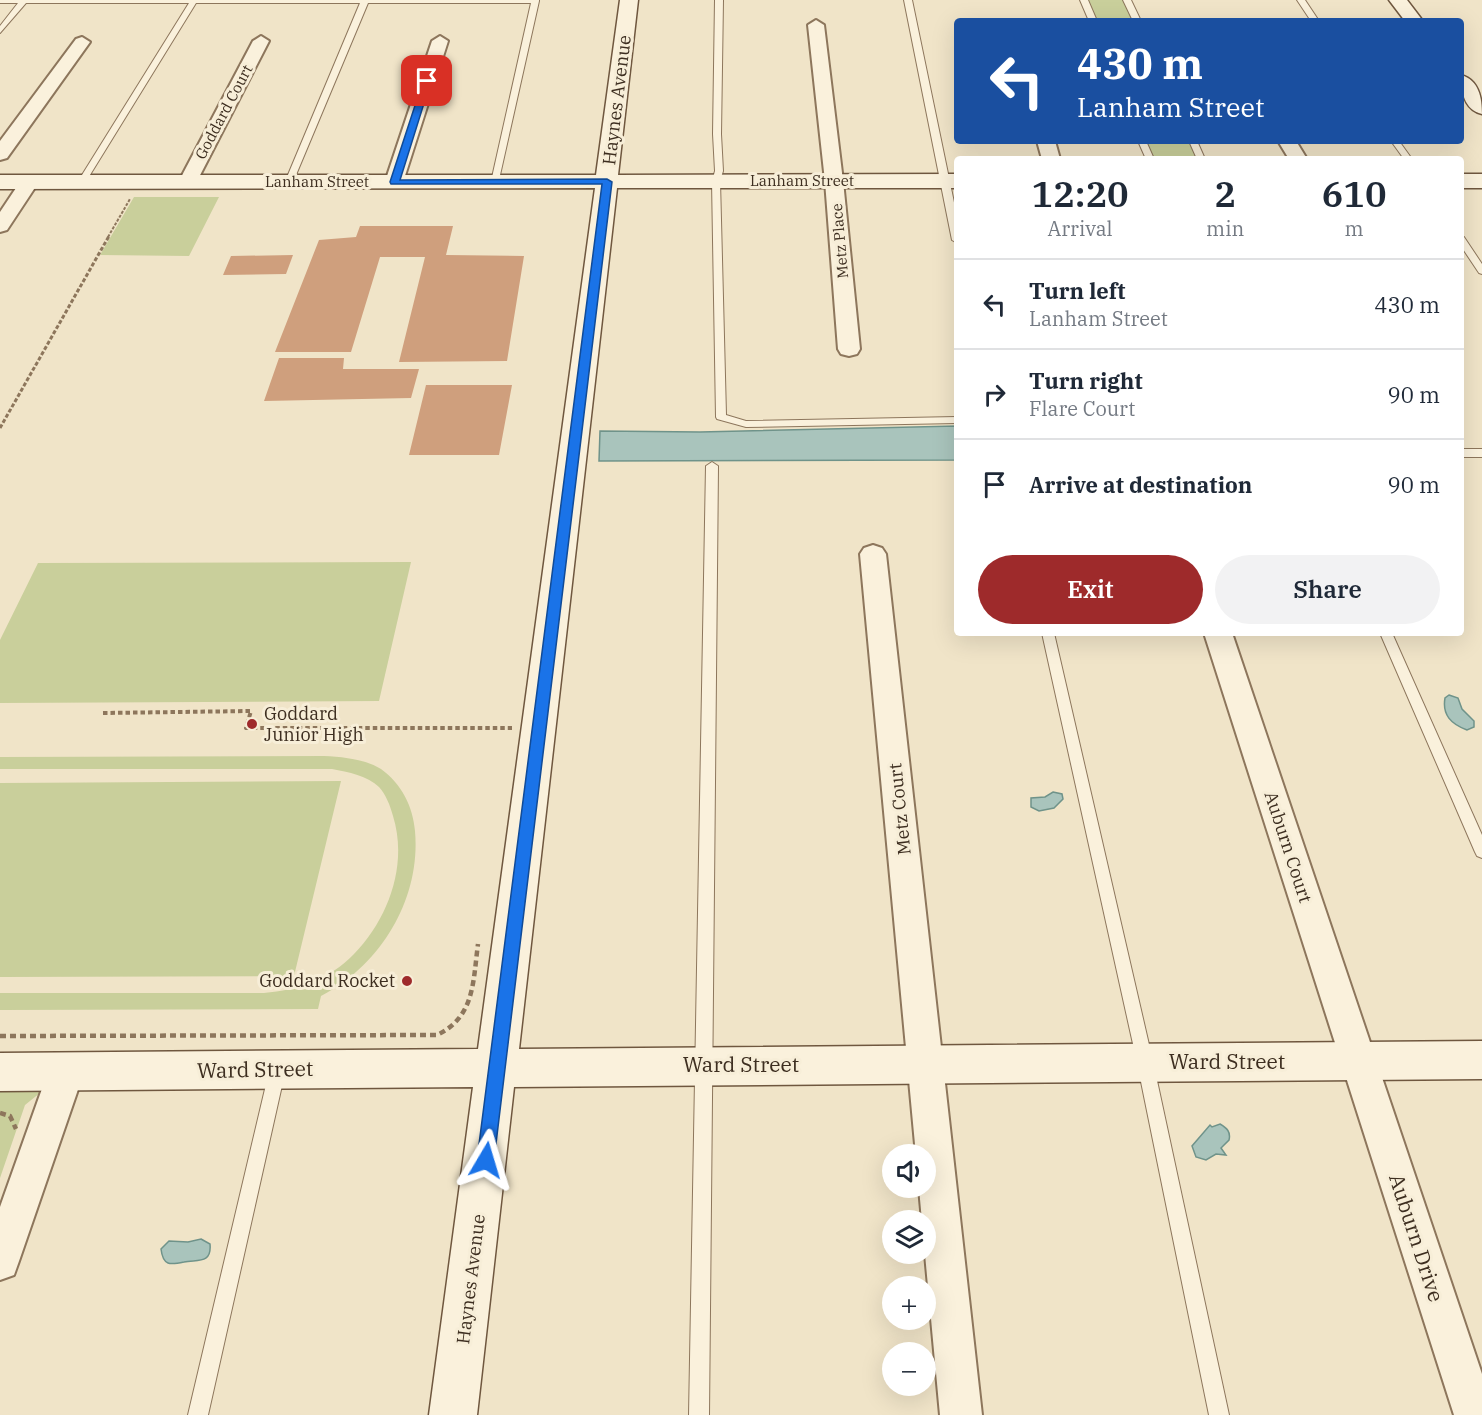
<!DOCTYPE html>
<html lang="en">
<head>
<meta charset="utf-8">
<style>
  body { margin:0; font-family:"IBM Plex Serif",serif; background:#f2f2f3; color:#1f2937; height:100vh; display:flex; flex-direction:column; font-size:22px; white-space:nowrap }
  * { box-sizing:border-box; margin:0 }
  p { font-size:20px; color:#747a83 }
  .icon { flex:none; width:33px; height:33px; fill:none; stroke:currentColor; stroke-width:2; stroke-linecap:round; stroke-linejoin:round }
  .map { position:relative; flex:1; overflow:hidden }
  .details { position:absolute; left:954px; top:156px; width:510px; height:480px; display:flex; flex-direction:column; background:#fff; border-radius:6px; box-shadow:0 6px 24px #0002 }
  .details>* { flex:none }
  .top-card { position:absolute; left:954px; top:18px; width:510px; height:126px; border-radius:6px; box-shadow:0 6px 24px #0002; background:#1a4fa0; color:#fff; overflow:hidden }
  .fabs { position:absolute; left:882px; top:1144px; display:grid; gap:12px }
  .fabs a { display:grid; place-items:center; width:54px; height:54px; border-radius:50%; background:#fff; box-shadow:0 6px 24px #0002; font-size:30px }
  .pin { position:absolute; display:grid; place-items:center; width:51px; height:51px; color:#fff; margin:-26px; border-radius:12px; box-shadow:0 3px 9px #0006 }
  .me { position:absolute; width:66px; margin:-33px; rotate:7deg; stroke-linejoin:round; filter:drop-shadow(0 0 4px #0008) }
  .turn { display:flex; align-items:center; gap:21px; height:126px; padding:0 24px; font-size:27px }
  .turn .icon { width:78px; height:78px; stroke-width:2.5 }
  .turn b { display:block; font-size:42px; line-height:51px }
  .eta { display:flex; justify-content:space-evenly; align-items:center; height:102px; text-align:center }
  .eta b { font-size:36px; font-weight:600; line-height:42px }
  .primary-button { display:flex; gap:12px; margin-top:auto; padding:12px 24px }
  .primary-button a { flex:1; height:69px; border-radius:36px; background:#9e2a2b; color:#fff; font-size:24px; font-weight:600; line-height:69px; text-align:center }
  .primary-button a+a { background:#f2f2f3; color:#1f2937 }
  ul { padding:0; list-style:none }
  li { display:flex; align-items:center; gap:18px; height:90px; padding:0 24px; border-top:2px solid #e0e1e3 }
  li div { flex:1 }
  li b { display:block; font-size:22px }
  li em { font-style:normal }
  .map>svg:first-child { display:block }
</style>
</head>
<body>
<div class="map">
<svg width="1482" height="1415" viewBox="0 0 1482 1415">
  <rect width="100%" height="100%" fill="#f0e4c8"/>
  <path fill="#c9cf9b" d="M1084 0H1127L1137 21H1093Z
    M1142 141H1193L1201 159H1150Z
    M134 197H219L189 256 100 255Z
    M411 562 379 701 0 703V640L38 563Z
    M324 756C343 757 365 759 381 769 402 784 413 807 415 831 421 899 381 965 321 996L318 1009 0 1010V993H264C298 990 330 979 354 954 389 918 408 864 393 816 390 805 386 795 379 787 368 776 348 772 332 769H0V757Z
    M341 781 294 976 0 977V783Z
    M0 1072H66L25 1105 0 1178Z"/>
  <path fill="#a9c4bc" stroke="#6f938a" stroke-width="1.5" d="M957 426V460L599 461 600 431 700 432Z
    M1449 695 1458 698 1462 709 1474 721V727L1467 730C1451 724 1442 715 1445 698Z
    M1053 792 1062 794 1063 799 1054 808 1039 811 1031 807V798L1045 797Z
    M1220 1124C1227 1128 1231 1132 1229 1140L1221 1148 1226 1155 1216 1154 1206 1160 1196 1157 1192 1146 1210 1125 1212 1127Z
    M201 1239 210 1244C212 1265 196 1259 184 1262 170 1265 163 1266 161 1249L169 1241 188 1242Z"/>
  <path fill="#cf9f7d" d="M360 226H453L446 255 524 256 507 361 399 362 425 257H380L351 352H275L319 240 356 237Z
    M293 255 286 274 223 275 231 256Z
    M279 358H344L343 369H419L411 398 264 401Z
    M426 385H512L499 455H409Z"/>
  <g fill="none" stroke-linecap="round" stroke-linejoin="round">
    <defs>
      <path id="lane" d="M0 0H539V1L498 184 491 182 531 3H368L293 182 289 185 285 182 360 3H196L85 183 81 186 77 183 189 3H26L0 33V26L18 3H0Z
        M715 0H723L721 134 723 171 720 181 726 415 746 421 957 417V423L746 427 717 419 716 417 712 181 715 171 713 134Z
        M904 0H912L957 217V243L952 240Z
        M1080 0H1088L1097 21H1089Z
        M1123 0H1131L1141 21H1133Z
        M1297 0H1305L1319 21H1311Z
        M1138 141H1146L1154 159H1146Z
        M1189 141H1197L1205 159H1197Z
        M1391 141H1399L1412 159H1404Z
        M1461 236 1464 237 1482 264V274L1479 273 1461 246Z
        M1461 449H1482V457H1461Z
        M712 462 718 466 709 1415H689L706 466Z
        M1042 633H1054L1153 1062 1229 1415H1209L1137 1062Z
        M1380 633H1392L1482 835V858L1477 856 1475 852Z
        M277 1064 283 1067 285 1072 208 1415H188L269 1072 271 1067Z"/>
      <path id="street" d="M816 20 824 25 843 181 860 349 857 354 849 356 841 354 838 349 825 181 808 25Z
        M261 36 269 41 196 183 194 187H180L178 183 253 41Z
        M440 36 448 41 403 182 401 186H387L385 182 432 41Z
        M82 37 90 42 7 158 0 160V141L76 39Z
        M1037 141H1055L1060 159H1042Z
        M1278 141H1296L1307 159H1289Z
        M29 177 36 179 38 183 7 230 0 232V212L22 179Z
        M873 545 882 548 886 554 982 1415H940L925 1254 926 1221H922L919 1188H926V1155H916L860 554 864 548Z
        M1204 633H1232L1482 1374V1415H1454Z
        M66 1056 78 1060 84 1072 19 1261 14 1275 0 1280V1207L48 1072 54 1060Z"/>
      <path id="secondary" d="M620 0H638L618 175 957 174V188H617L519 1049 1482 1041V1079L514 1087 477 1415H429L473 1087 0 1091V1053L478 1049 595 188 0 189V175H596Z
        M1389 0H1407L1423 21H1405Z
        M1461 75C1479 80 1482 98 1482 114 1464 110 1461 91 1461 75Z
        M1461 174H1482V188H1461Z"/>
    </defs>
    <use href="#lane" stroke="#8d765c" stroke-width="2"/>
    <use href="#street" stroke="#8d765c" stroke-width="4"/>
    <use href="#secondary" stroke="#6f573f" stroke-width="3"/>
    <path stroke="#8d765c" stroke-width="2" stroke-dasharray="3 1.5" stroke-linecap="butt" d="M108 237 130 199"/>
    <path stroke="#8d765c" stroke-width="3" stroke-dasharray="4 2" stroke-linecap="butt" d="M0 428 109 236"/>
    <path stroke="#8d765c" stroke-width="4" stroke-dasharray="4.5 3" stroke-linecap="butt" d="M103 713 251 711 246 728H512"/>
    <path stroke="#8d765c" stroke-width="4.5" stroke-dasharray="6 4" stroke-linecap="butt" d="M0 1036 437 1035C475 1017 473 981 478 944
      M0 1113 10 1116 16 1129"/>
    <use href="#lane" fill="#faf1dc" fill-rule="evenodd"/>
    <use href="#street" fill="#faf1dc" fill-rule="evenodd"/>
    <use href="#secondary" fill="#faf1dc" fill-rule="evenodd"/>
  </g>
  <path fill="#1a73e8" stroke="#114b97" stroke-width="1.5" d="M427 79 431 81 400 180 607 179 612 182 494 1160 492 1166 486 1168 479 1166 477 1160 602 184H391L390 182 423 81Z"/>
  <g fill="#9e2a2b" stroke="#f7eed8" stroke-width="2">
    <circle cx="252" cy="724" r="6"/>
    <circle cx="407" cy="981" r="6"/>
  </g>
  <g text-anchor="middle" stroke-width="6" stroke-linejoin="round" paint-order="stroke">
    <g font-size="15" fill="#3d2e20" stroke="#f7eed8">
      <text transform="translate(224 112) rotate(-62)" y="5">Goddard Court</text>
      <text x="802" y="186">Lanham Street</text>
      <text x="317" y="187">Lanham Street</text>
      <text transform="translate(840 241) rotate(-95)" y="5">Metz Place</text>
    </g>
    <g font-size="18" fill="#3d2e20" stroke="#f7eed8">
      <text transform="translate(617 100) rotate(-83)" y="6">Haynes Avenue</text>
      <text transform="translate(900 809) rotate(-96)" y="6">Metz Court</text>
      <text transform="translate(1288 847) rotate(72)" y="6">Auburn Court</text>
      <text transform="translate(471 1279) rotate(-83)" y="6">Haynes Avenue</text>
    </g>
    <g font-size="18" fill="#3d2e20" stroke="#f7eed8" text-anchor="start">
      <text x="264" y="720">Goddard<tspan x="264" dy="21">Junior High</tspan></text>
      <text x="395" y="987" text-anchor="end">Goddard Rocket</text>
    </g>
    <g font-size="21" fill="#3d2e20" stroke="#f7eed8">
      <text x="1227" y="1069">Ward Street</text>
      <text x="741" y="1072">Ward Street</text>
      <text transform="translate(255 1070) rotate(-1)" y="7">Ward Street</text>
      <text transform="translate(1416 1238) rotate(72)" y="7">Auburn Drive</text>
    </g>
  </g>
</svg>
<div class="fabs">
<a><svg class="icon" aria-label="sound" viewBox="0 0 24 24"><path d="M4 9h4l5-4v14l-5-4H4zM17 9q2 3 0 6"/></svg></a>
<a><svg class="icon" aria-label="layers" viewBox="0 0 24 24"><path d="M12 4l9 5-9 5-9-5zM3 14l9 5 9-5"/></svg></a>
<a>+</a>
<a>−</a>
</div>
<div class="pin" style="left:427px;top:81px;background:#d93025"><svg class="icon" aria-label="arrive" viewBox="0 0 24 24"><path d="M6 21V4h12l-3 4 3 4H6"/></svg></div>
<svg class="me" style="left:486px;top:1160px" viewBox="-20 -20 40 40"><path d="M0-17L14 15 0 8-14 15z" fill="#1a73e8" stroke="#fff" stroke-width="4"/></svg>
<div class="top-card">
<div class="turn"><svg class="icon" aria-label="left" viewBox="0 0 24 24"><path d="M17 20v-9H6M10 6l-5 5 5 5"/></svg><div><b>430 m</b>Lanham Street</div></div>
</div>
<section class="details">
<div class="eta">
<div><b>12:20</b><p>Arrival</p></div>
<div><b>2</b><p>min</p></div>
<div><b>610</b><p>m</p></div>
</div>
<ul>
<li><svg class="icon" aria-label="left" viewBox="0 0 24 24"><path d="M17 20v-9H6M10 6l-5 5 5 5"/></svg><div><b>Turn left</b><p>Lanham Street</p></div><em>430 m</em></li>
<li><svg class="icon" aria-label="right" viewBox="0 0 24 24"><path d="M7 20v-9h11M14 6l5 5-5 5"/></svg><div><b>Turn right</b><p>Flare Court</p></div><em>90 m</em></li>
<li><svg class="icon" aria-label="arrive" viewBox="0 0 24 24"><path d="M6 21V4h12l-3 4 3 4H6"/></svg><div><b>Arrive at destination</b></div><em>90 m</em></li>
</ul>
<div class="primary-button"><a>Exit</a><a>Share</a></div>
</section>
</div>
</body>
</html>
